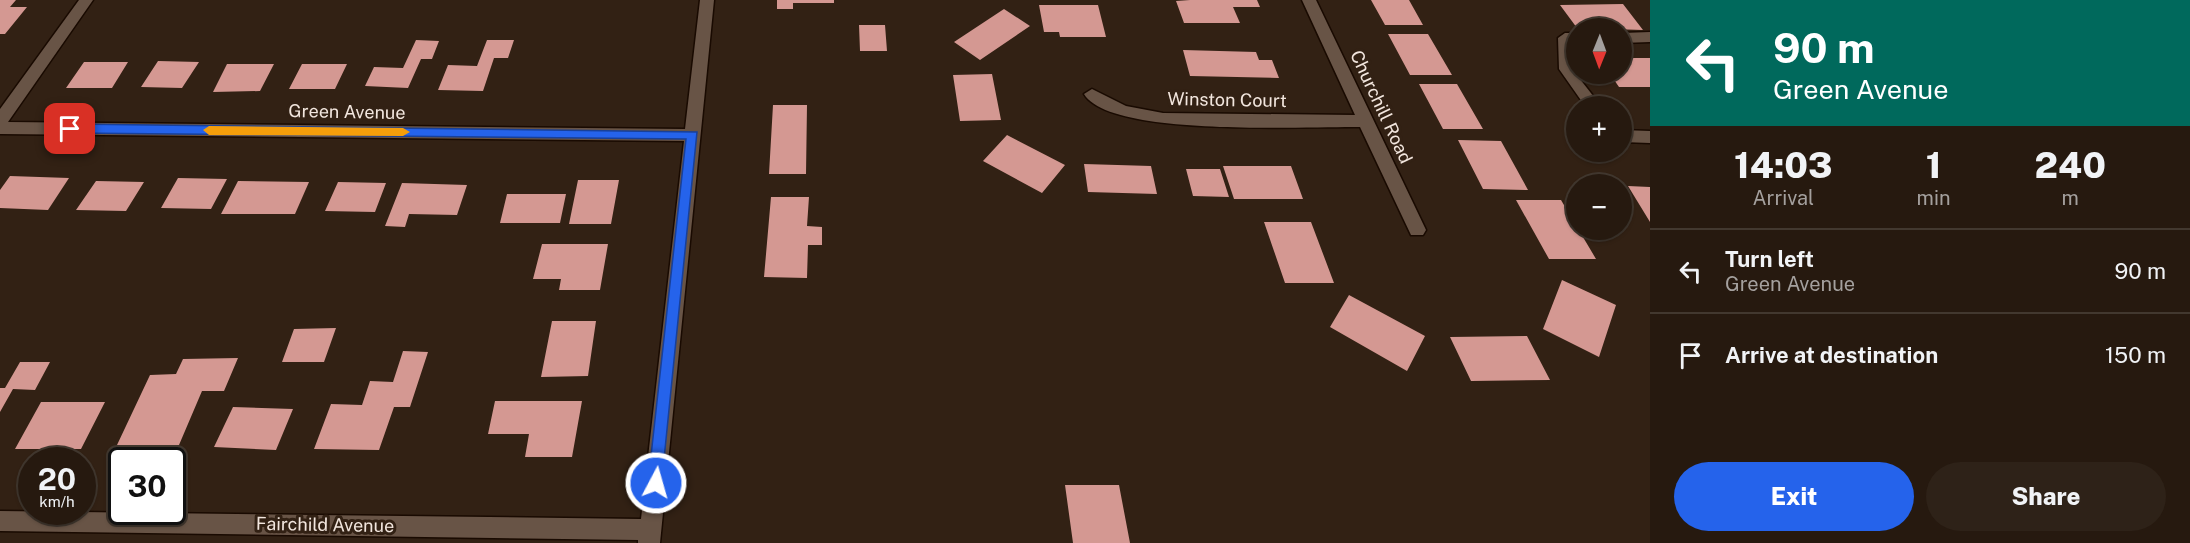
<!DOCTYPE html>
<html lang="en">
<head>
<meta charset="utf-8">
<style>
  body { margin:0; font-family:"Public Sans",sans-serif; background:#2e2218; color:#f1f3f6; height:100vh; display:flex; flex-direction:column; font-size:22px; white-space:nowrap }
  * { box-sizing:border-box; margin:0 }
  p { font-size:20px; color:#a4a09e }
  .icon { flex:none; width:33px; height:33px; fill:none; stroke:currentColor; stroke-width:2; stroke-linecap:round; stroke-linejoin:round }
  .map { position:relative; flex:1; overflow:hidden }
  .drawer { display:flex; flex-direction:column; background:#26190f; width:540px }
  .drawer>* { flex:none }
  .hud { background:#00695c; color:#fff; overflow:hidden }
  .needle { width:39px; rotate:181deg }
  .buttons { position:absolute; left:1566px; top:18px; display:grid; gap:12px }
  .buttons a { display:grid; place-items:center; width:66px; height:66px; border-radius:50%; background:#26190f; box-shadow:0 2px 4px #0004,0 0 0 2px #42382f; font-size:30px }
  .speed { position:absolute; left:18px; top:447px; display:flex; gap:12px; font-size:30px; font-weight:700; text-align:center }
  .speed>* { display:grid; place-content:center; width:78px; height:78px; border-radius:50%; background:#26190f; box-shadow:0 2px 4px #0004,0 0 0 2px #42382f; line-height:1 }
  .speed small { font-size:15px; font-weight:400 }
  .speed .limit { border:3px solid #111; border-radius:9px; background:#fff; color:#111 }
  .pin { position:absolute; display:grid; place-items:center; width:51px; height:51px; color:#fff; margin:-26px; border-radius:12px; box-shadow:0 3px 9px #0006 }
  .me { position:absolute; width:66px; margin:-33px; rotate:6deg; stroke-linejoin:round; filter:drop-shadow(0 0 4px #0008) }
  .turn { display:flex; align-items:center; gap:21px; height:126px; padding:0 24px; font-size:27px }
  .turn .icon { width:78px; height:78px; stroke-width:2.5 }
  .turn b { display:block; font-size:42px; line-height:51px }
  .eta { display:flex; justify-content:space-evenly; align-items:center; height:102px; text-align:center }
  .eta b { font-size:36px; font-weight:800; line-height:42px }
  .action { display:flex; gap:12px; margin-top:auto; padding:12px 24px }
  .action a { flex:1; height:69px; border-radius:36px; background:#2563eb; color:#fff; font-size:24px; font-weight:800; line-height:69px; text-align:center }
  .action a+a { background:#2e2218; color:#f1f3f6 }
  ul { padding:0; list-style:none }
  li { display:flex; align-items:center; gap:18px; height:84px; padding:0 24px; border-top:2px solid #42382f }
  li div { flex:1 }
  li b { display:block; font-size:22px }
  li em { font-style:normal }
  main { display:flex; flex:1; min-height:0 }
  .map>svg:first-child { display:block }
</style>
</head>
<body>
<main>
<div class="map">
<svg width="1650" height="543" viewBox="0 0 1650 543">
  <rect width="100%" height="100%" fill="#322114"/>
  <path fill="#d49892" d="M0 0H16L10 7H27L5 34H0Z
    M777 0H834V3H793V9H777Z
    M1190 0H1257L1260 7H1233L1240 23H1184L1176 1Z
    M1371 0H1409L1423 25H1385Z
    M1623 4 1643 30 1577 28 1560 5Z
    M1039 5H1098L1106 37H1060L1059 32H1044Z
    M1004 9 1030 26 980 60 954 42Z
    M859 25H885L887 51H860Z
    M1388 34H1428L1452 75H1410Z
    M416 40 439 41 432 59H421L408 88 365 86 374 67 403 68Z
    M487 40H514L508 58H494L483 91 438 90 448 65 477 66Z
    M1183 50 1256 52 1259 60H1272L1279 78 1190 76Z
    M1622 58H1650V87H1619L1610 74H1622Z
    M158 61 199 62 182 88 141 87Z
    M84 62H128L112 88H66Z
    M227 64H274L260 91 213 92Z
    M302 64H347L335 89H289Z
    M992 74 1001 120 960 121 953 75Z
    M1419 84H1457L1483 129H1443Z
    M773 105H807L806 174H769Z
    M1007 135 1065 165 1042 193 983 161Z
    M1458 140 1501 141 1528 190 1483 189Z
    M1084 164 1151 166 1157 194 1088 192Z
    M1223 166H1291L1303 199H1234Z
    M1186 169H1220L1229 197 1193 196Z
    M10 176 69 178 48 210 0 208V190Z
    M178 178 227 179 211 209 161 208Z
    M578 180H619L611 224H569Z
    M96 181 144 182 126 211 76 210Z
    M238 181 309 182 295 214H221Z
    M338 182 386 183 375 212 325 211Z
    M402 183 467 185 457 215 409 214 405 227 385 226Z
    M1628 186 1650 187V222Z
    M507 194H566L560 223H500Z
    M771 197H809L807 226 822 227V245H808L807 278 764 277Z
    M1516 200H1561L1596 259H1549Z
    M1264 222H1311L1334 283H1285Z
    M542 244H608L600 290H559L561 279H533Z
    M1562 280 1616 305 1599 357 1543 329Z
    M1349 295 1425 336 1407 371 1330 327Z
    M552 321H596L588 376 541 377Z
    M336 328 324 362H282L294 329Z
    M1527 336 1550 380 1471 381 1450 337Z
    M403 351 428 352 410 407H394L379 450 314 449 331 404 362 405 370 381 393 382Z
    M238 358 224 391H202L179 445H117L150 375 176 374 183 359Z
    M20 362H50L35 390 13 389 0 412V388H5Z
    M495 401H582L572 457H525L529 434H488Z
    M41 402H105L81 449H15Z
    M233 407 293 409 276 450 214 447Z
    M1065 485H1119L1130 543H1073Z"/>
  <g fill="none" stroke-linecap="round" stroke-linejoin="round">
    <defs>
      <path id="minor" d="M79 0H93L8 122 685 129 700 0H714L660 543H638V540L0 531V511L641 519 684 141 0 134V109Z
        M1302 0H1316L1426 230 1423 235H1411L1360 127C1309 126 1110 138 1084 94L1092 89 1126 106 1163 113 1355 115Z
        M1650 32V42L1622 43V33Z
        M1576 33V43H1573L1576 74 1601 106H1585L1559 69 1558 38 1565 33Z
        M1622 130 1650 131V143L1622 142Z"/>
    </defs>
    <use href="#minor" stroke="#190a01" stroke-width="3"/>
    <use href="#minor" fill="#685446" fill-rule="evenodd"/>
  </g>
  <path fill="#2563eb" stroke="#184099" stroke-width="1.5" d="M70 124 697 132 661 489 656 491 650 489 648 483 686 139 70 133 64 129Z"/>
  <path fill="#f59e0b" d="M209 126 403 128 410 132 403 136 209 135 203 130Z"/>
  <g text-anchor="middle" stroke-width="6" stroke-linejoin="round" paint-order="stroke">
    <g font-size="18" fill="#f2e6de" stroke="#322114">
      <text transform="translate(1227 100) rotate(1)" y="6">Winston Court</text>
      <text transform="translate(1381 107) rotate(65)" y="6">Churchill Road</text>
      <text transform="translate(347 112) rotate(1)" y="6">Green Avenue</text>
      <text transform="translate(325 525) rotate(1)" y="6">Fairchild Avenue</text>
    </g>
  </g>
</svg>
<div class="buttons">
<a><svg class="needle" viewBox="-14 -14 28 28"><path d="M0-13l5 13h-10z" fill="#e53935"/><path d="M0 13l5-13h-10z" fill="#a4a09e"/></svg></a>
<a>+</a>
<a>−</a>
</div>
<div class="speed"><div>20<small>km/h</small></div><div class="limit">30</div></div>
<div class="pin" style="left:70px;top:129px;background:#d93025"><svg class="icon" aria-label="arrive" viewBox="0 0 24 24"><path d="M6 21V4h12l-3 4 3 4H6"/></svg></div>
<svg class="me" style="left:656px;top:483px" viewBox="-20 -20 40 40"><circle r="17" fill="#2563eb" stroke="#fff" stroke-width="3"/><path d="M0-11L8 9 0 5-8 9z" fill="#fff"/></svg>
</div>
<section class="drawer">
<div class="hud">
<div class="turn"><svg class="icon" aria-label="left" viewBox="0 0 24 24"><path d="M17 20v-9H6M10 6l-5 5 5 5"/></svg><div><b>90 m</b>Green Avenue</div></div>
</div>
<div class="eta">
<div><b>14:03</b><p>Arrival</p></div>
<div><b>1</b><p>min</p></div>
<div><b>240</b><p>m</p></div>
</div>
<ul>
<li><svg class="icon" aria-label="left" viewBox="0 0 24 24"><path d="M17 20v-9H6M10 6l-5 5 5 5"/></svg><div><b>Turn left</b><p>Green Avenue</p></div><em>90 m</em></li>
<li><svg class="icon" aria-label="arrive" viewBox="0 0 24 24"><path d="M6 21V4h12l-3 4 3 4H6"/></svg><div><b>Arrive at destination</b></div><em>150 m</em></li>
</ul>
<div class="action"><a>Exit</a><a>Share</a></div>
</section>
</main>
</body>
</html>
